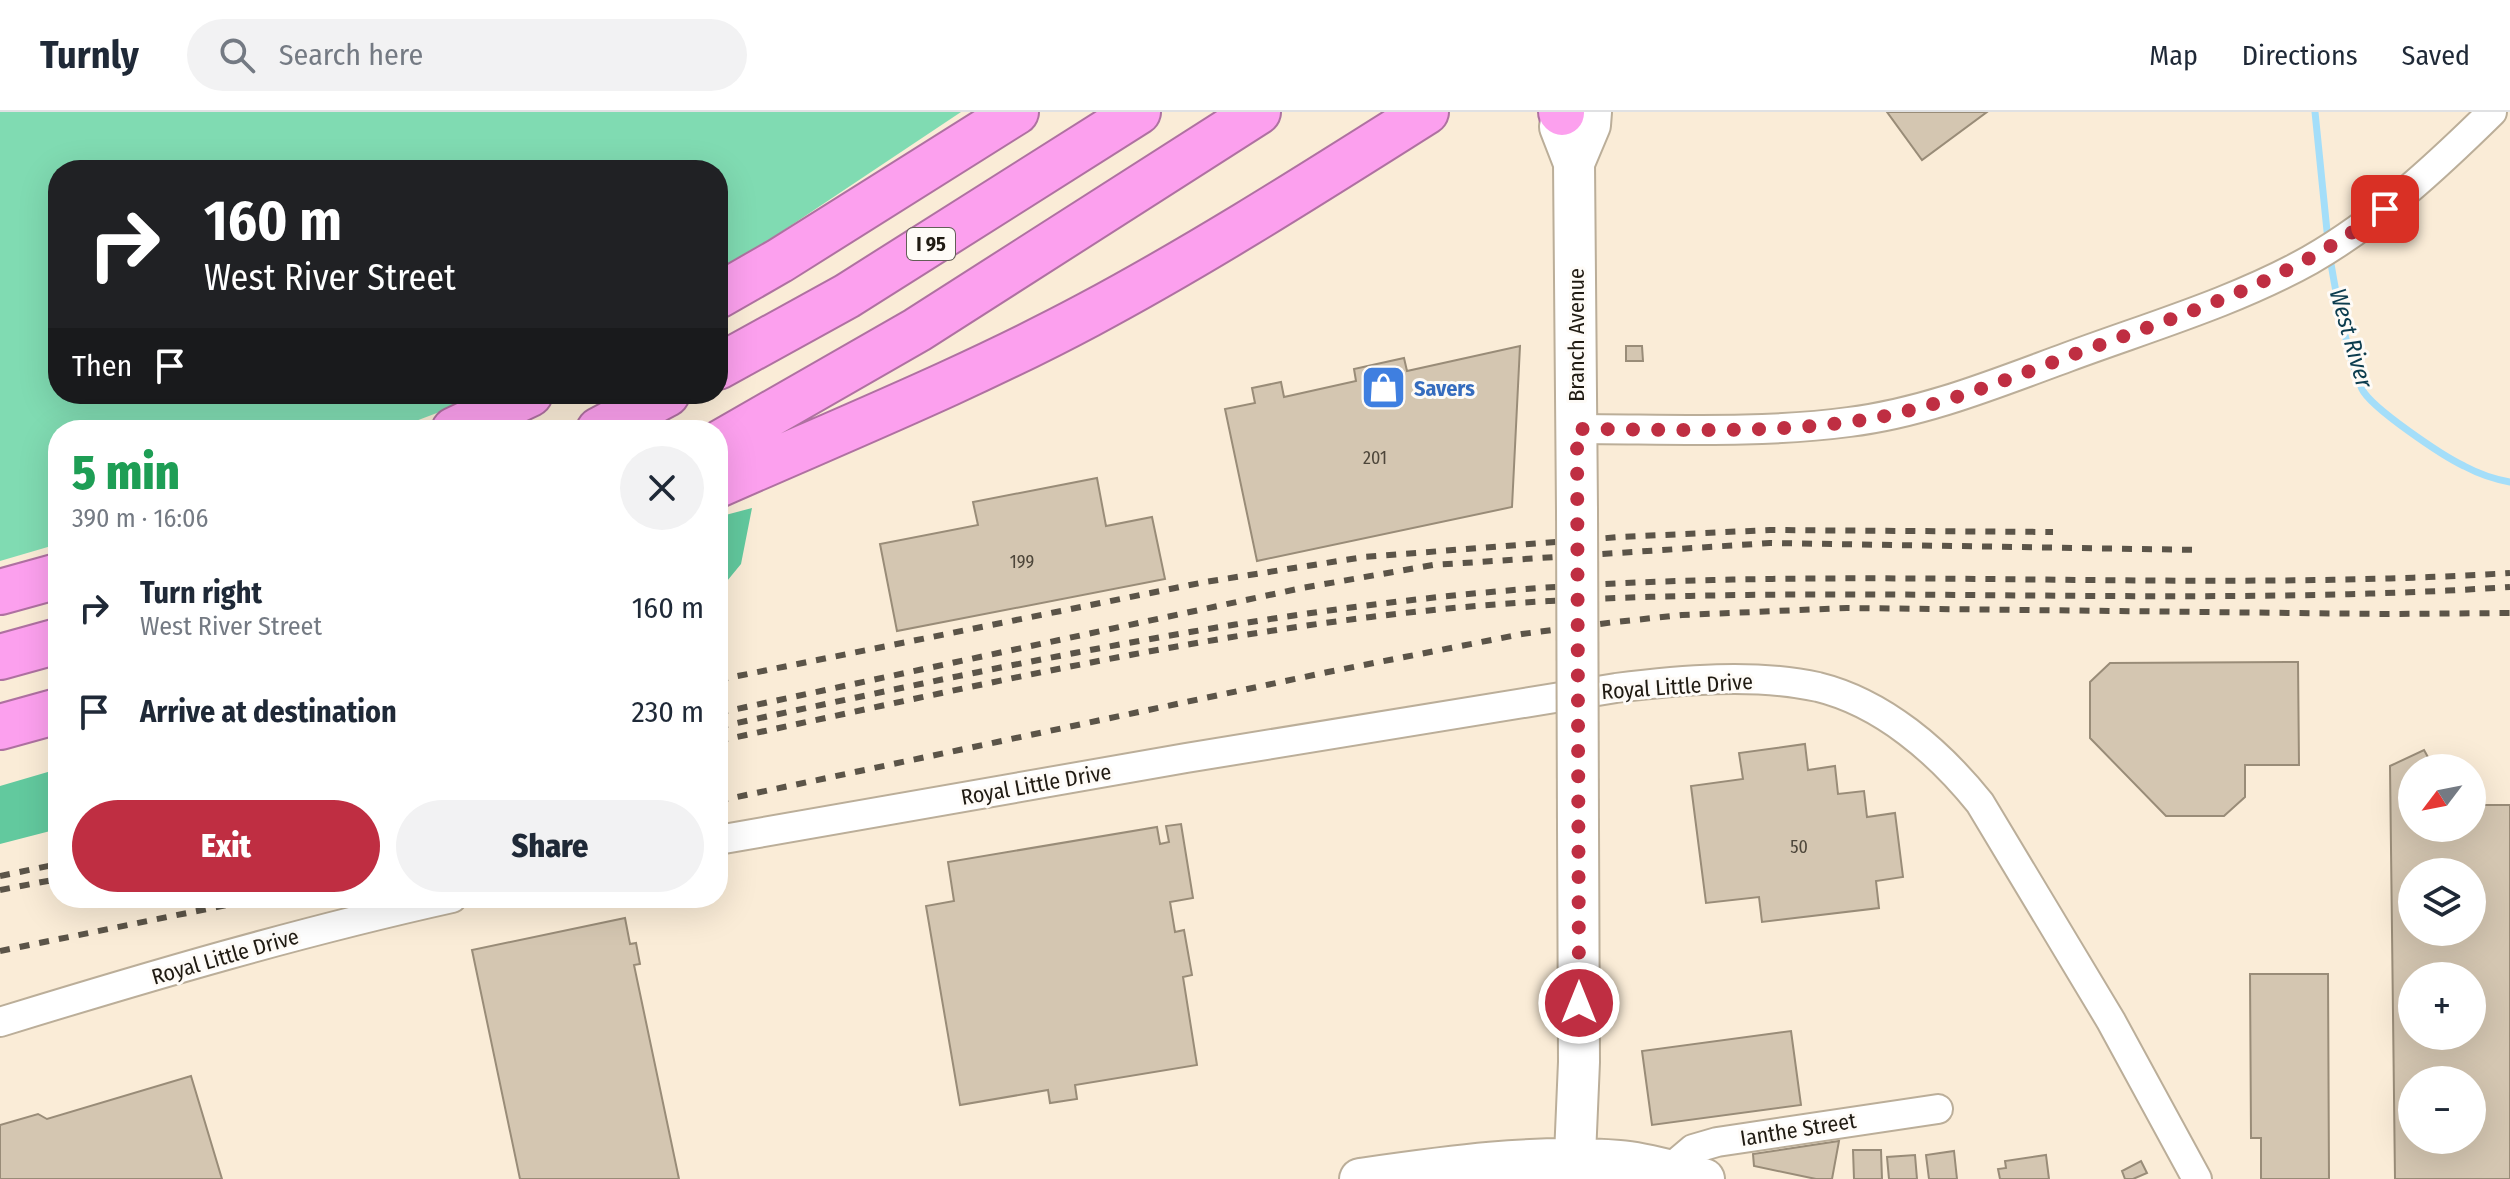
<!DOCTYPE html>
<html lang="en">
<head>
<meta charset="utf-8">
<style>
  body { margin:0; font-family:"Fira Sans Condensed",sans-serif; background:#f2f2f3; color:#1f2937; height:100vh; display:flex; flex-direction:column; font-size:30px; white-space:nowrap }
  * { box-sizing:border-box; margin:0 }
  p { font-size:26px; color:#747a83 }
  .icon { flex:none; width:44px; height:44px; fill:none; stroke:currentColor; stroke-width:2; stroke-linecap:round; stroke-linejoin:round }
  .map { position:relative; flex:1; overflow:hidden }
  .side { position:absolute; left:48px; top:308px; width:680px; height:488px; display:flex; flex-direction:column; background:#fff; border-radius:32px; box-shadow:0 8px 32px #0002 }
  .side>* { flex:none }
  .guide { position:absolute; left:48px; top:48px; width:680px; height:244px; border-radius:32px; box-shadow:0 8px 32px #0002; background:#202124; color:#fff; overflow:hidden }
  .needle { width:52px; rotate:238deg }
  .tools { position:absolute; left:2398px; top:642px; display:grid; gap:16px }
  .tools a { display:grid; place-items:center; width:88px; height:88px; border-radius:50%; background:#fff; box-shadow:0 8px 32px #0002; font-size:40px }
  .pin { position:absolute; display:grid; place-items:center; width:68px; height:68px; color:#fff; margin:-34px; border-radius:16px; box-shadow:0 4px 12px #0006 }
  .me { position:absolute; width:88px; margin:-44px; rotate:0deg; stroke-linejoin:round; filter:drop-shadow(0 0 6px #0008) }
  .turn { display:flex; align-items:center; gap:28px; height:168px; padding:0 24px; font-size:36px }
  .turn .icon { width:104px; height:104px; stroke-width:2.5 }
  .turn b { display:block; font-size:56px; line-height:68px }
  .then { display:flex; align-items:center; height:76px; padding:0 24px; background:#0003; gap:16px; font-size:30px }
  .round { display:grid; place-items:center; flex:none; width:84px; height:84px; border-radius:42px; background:#f2f2f3 }
  .head { display:flex; align-items:center; justify-content:space-between; height:136px; padding:0 24px }
  h1 { font-size:48px; font-weight:800; line-height:60px; color:#1e9e55 }
  .cta { display:flex; gap:16px; margin-top:auto; padding:16px 24px }
  .cta a { flex:1; height:92px; border-radius:48px; background:#bf2e42; color:#fff; font-size:32px; font-weight:800; line-height:92px; text-align:center }
  .cta a+a { background:#f2f2f3; color:#1f2937 }
  ul { padding:0; list-style:none }
  li { display:flex; align-items:center; gap:24px; height:104px; padding:0 24px }
  li div { flex:1 }
  li b { display:block; font-size:30px }
  li em { font-style:normal }
  header { display:flex; align-items:center; gap:48px; box-sizing:border-box; height:112px; padding:0 40px; background:#fff; border-bottom:2px solid #e0e1e3 }
  header strong { font-size:38px }
  nav { display:flex; gap:44px; margin-inline-start:auto; font-size:28px }
  .search { width:560px; height:72px; background:#f2f2f3; display:flex; align-items:center; gap:20px; box-sizing:border-box; padding:0 28px; border-radius:44px; color:#747a83; font-size:30px }
  .map>svg:first-child { display:block }
</style>
</head>
<body>
<header>
<strong>Turnly</strong>
<div class="search"><svg class="icon" aria-label="search" viewBox="0 0 24 24"><circle cx="10" cy="10" r="6"/><path d="M15 15l6 6"/></svg>Search here</div>
<nav><a>Map</a><a>Directions</a><a>Saved</a></nav>
</header>
<div class="map">
<svg width="2510" height="1067" viewBox="0 0 2510 1067">
  <rect width="100%" height="100%" fill="#faecd7"/>
  <path fill="#80dbb2" d="M0 0H961L718 162V58H58V282H487L392 318H58V432L0 449Z"/>
  <path fill="#62c99e" d="M752 396 741 452 718 480V405Z
    M58 657V717L0 732V674Z"/>
  <g fill="none" stroke-linecap="round" stroke-linejoin="round">
    <path stroke="#a4def9" stroke-width="7" d="M2315 0 2328 129
      M2330 146C2336 182 2347 244 2362 277 2371 296 2443 344 2464 354 2479 362 2493 367 2510 370"/>
  </g>
  <path fill="#d4c6b1" stroke="#998c78" stroke-width="2" fill-rule="evenodd" d="M1887 0H1987L1922 48Z
    M1520 234 1512 395 1257 449 1225 297 1255 291 1252 276 1281 270 1284 285 1356 269 1354 257 1404 246 1407 259Z
    M1626 234H1642L1643 249H1626Z
    M1097 366 1106 414 1152 405 1165 467 897 519 880 432 978 413 973 390Z
    M2298 550 2299 653H2245V685L2224 704H2166L2090 626V570L2110 551Z
    M1805 632 1808 658 1835 654 1838 682 1864 679 1867 705 1895 701 1903 765 1876 769 1879 796 1762 810 1759 785 1706 791 1691 674 1743 667 1739 641Z
    M2424 638 2434 656H2412V716H2472V693H2510V1067H2395L2390 654ZM2412 760H2472V820H2412ZM2412 864H2472V924H2412ZM2412 968H2472V1028H2412Z
    M1181 712 1193 786 1170 790 1175 820 1184 818 1192 863 1183 865 1197 953 1075 973 1077 987 1050 991 1048 978 960 993 926 794 954 789 948 750 1157 715 1160 732 1169 730 1166 714Z
    M625 806 630 832 636 831 640 852 634 853 679 1067H520L472 838Z
    M2250 862H2328L2329 1067H2261V1026H2251Z
    M1791 919 1801 993 1652 1013 1642 939Z
    M191 964 222 1067H0V1013L38 1002 47 1007Z
    M1839 1029 1832 1067H1816L1754 1054 1753 1042Z
    M1853 1038H1881L1882 1067H1854Z
    M1954 1039 1957 1067H1929L1926 1043Z
    M1915 1043 1917 1067H1889L1887 1045Z
    M2046 1043 2049 1067H2000L1998 1057 2006 1056 2005 1049Z
    M2141 1049 2147 1061 2133 1067H2125L2122 1059Z"/>
  <g fill="none" stroke-linecap="round" stroke-linejoin="round">
    <defs>
      <path id="street" d="M1577 317C1667 317 1759 322 1849 310 1924 301 1997 271 2068 245 2149 215 2235 190 2310 148 2378 109 2436 55 2492 0
        M718 728 1186 646 1616 576C1679 568 1755 561 1818 575 1883 591 1939 640 1980 691L2111 909 2197 1067
        M0 910C150 864 299 820 452 786
        M1667 1059 1693 1037 1717 1030 1938 997"/>
      <path id="secondary" d="M1562 0 1560 15 1574 51 1577 399
        M1574 51 1590 13 1591 0
        M1360 1067C1444 1055 1533 1042 1619 1049 1647 1051 1676 1061 1704 1067
        M1574 1067 1579 950 1578 715"/>
      <path id="highway" d="M1561 0 1562 1
        M718 184 779 149 1016 0
        M718 255 847 184 1138 0
        M454 318 530 282
        M599 318 667 282
        M718 332 917 218 1258 0
        M718 373C842 318 968 267 1088 203 1204 141 1315 70 1426 0
        M0 480 58 464
        M0 545 58 529
        M0 615 58 599"/>
    </defs>
    <use href="#street" stroke="#bbae99" stroke-width="32"/>
    <use href="#secondary" stroke="#bbae99" stroke-width="44"/>
    <use href="#highway" stroke="#af71a1" stroke-width="48"/>
    <use href="#street" stroke="#fff" stroke-width="28"/>
    <use href="#secondary" stroke="#fff" stroke-width="40"/>
    <use href="#highway" stroke="#fca0ee" stroke-width="44"/>
    <path stroke="#5b5448" stroke-width="6" stroke-dasharray="10 10" stroke-linecap="butt" d="M718 568 1205 470 1364 445 1620 425 1770 418 2053 420
      M718 601 1302 476 1433 453 1770 431 2201 438
      M718 615C990 557 1262 496 1540 476 1863 453 2187 481 2510 461
      M718 629C992 571 1268 504 1549 489 1869 472 2190 496 2510 475
      M718 689 1328 560 1522 522 1615 510 1682 503 1847 496 2385 502 2510 501
      M0 764 58 752
      M0 778 58 767
      M0 839 261 786"/>
    <defs>
      <path id="secondary-bridge" d="M1577 399 1578 715"/>
    </defs>
    <use href="#secondary-bridge" stroke="#bbae99" stroke-width="44" stroke-linecap="butt"/>
    <use href="#secondary-bridge" stroke="#fff" stroke-width="40"/>
  </g>
  <g fill="none" stroke-linecap="round" stroke-linejoin="round">
    <path stroke="#bf2e42" stroke-width="14" stroke-dasharray="0 25.2" d="M1579 891 1577 317C1667 317 1759 322 1849 310 1928 300 2005 268 2080 240 2189 200 2291 169 2385 97"/>
  </g>
  <defs>
    <symbol id="shop-square" viewBox="-11 -11 22 22"><rect x="-9" y="-9" width="18" height="18" rx="4" fill="#3f7fe0" stroke="#fefbf7"/><path d="M-5-2.5h2.3a2.7 3.5 0 0 1 5.4 0H5L5.5 6h-11ZM-1.5-2.5h3a1.5 2.3 0 0 0-3 0Z" fill="#fff"/></symbol>
  </defs>
  <g fill-rule="evenodd">
    <use href="#shop-square" x="1358" y="250" width="51" height="51"/>
  </g>
  <g text-anchor="middle" stroke-width="6" stroke-linejoin="round" paint-order="stroke">
    <g font-size="18" fill="#4d463a">
      <text x="1375" y="352">201</text>
      <text x="1022" y="456">199</text>
      <text x="1799" y="741">50</text>
    </g>
    <rect fill="#fefbf7" stroke="#635e57" stroke-width="2" x="907" y="116" width="48" height="32" rx="6"/>
    <g font-size="20" font-weight="bold" fill="#201b13">
      <text x="931" y="139">I 95</text>
    </g>
    <g font-size="22" fill="#201b13" stroke="#fefbf7">
      <text transform="translate(1576 223) rotate(-90)" y="8">Branch Avenue</text>
      <text transform="translate(1677 574) rotate(-4)" y="8">Royal Little Drive</text>
      <text transform="translate(1036 672) rotate(-10)" y="8">Royal Little Drive</text>
      <text transform="translate(225 844) rotate(-16)" y="8">Royal Little Drive</text>
      <text transform="translate(1798 1017) rotate(-9)" y="8">Ianthe Street</text>
    </g>
    <g font-size="22" font-weight="bold" fill="#366cbe" stroke="#fefbf7" text-anchor="start">
      <text x="1414" y="284">Savers</text>
    </g>
    <g font-size="24" font-style="italic" fill="#0b3c4e" stroke="#fefbf7">
      <text transform="translate(2351 226) rotate(74)" y="8">West River</text>
    </g>
  </g>
</svg>
<div class="tools">
<a><svg class="needle" viewBox="-14 -14 28 28"><path d="M0-13l5 13h-10z" fill="#e53935"/><path d="M0 13l5-13h-10z" fill="#747a83"/></svg></a>
<a><svg class="icon" aria-label="layers" viewBox="0 0 24 24"><path d="M12 4l9 5-9 5-9-5zM3 14l9 5 9-5"/></svg></a>
<a>+</a>
<a>−</a>
</div>
<div class="pin" style="left:2385px;top:97px;background:#d93025"><svg class="icon" aria-label="arrive" viewBox="0 0 24 24"><path d="M6 21V4h12l-3 4 3 4H6"/></svg></div>
<svg class="me" style="left:1579px;top:891px" viewBox="-20 -20 40 40"><circle r="17" fill="#bf2e42" stroke="#fff" stroke-width="3"/><path d="M0-11L8 9 0 5-8 9z" fill="#fff"/></svg>
<div class="guide">
<div class="turn"><svg class="icon" aria-label="right" viewBox="0 0 24 24"><path d="M7 20v-9h11M14 6l5 5-5 5"/></svg><div><b>160 m</b>West River Street</div></div>
<div class="then">Then<svg class="icon" aria-label="arrive" viewBox="0 0 24 24"><path d="M6 21V4h12l-3 4 3 4H6"/></svg></div>
</div>
<section class="side">
<div class="head"><div><h1>5 min</h1><p>390 m · 16:06</p></div><a class="round"><svg class="icon" aria-label="close" viewBox="0 0 24 24"><path d="M6 6l12 12M18 6L6 18"/></svg></a></div>
<ul>
<li><svg class="icon" aria-label="right" viewBox="0 0 24 24"><path d="M7 20v-9h11M14 6l5 5-5 5"/></svg><div><b>Turn right</b><p>West River Street</p></div><em>160 m</em></li>
<li><svg class="icon" aria-label="arrive" viewBox="0 0 24 24"><path d="M6 21V4h12l-3 4 3 4H6"/></svg><div><b>Arrive at destination</b></div><em>230 m</em></li>
</ul>
<div class="cta"><a>Exit</a><a>Share</a></div>
</section>
</div>
</body>
</html>
